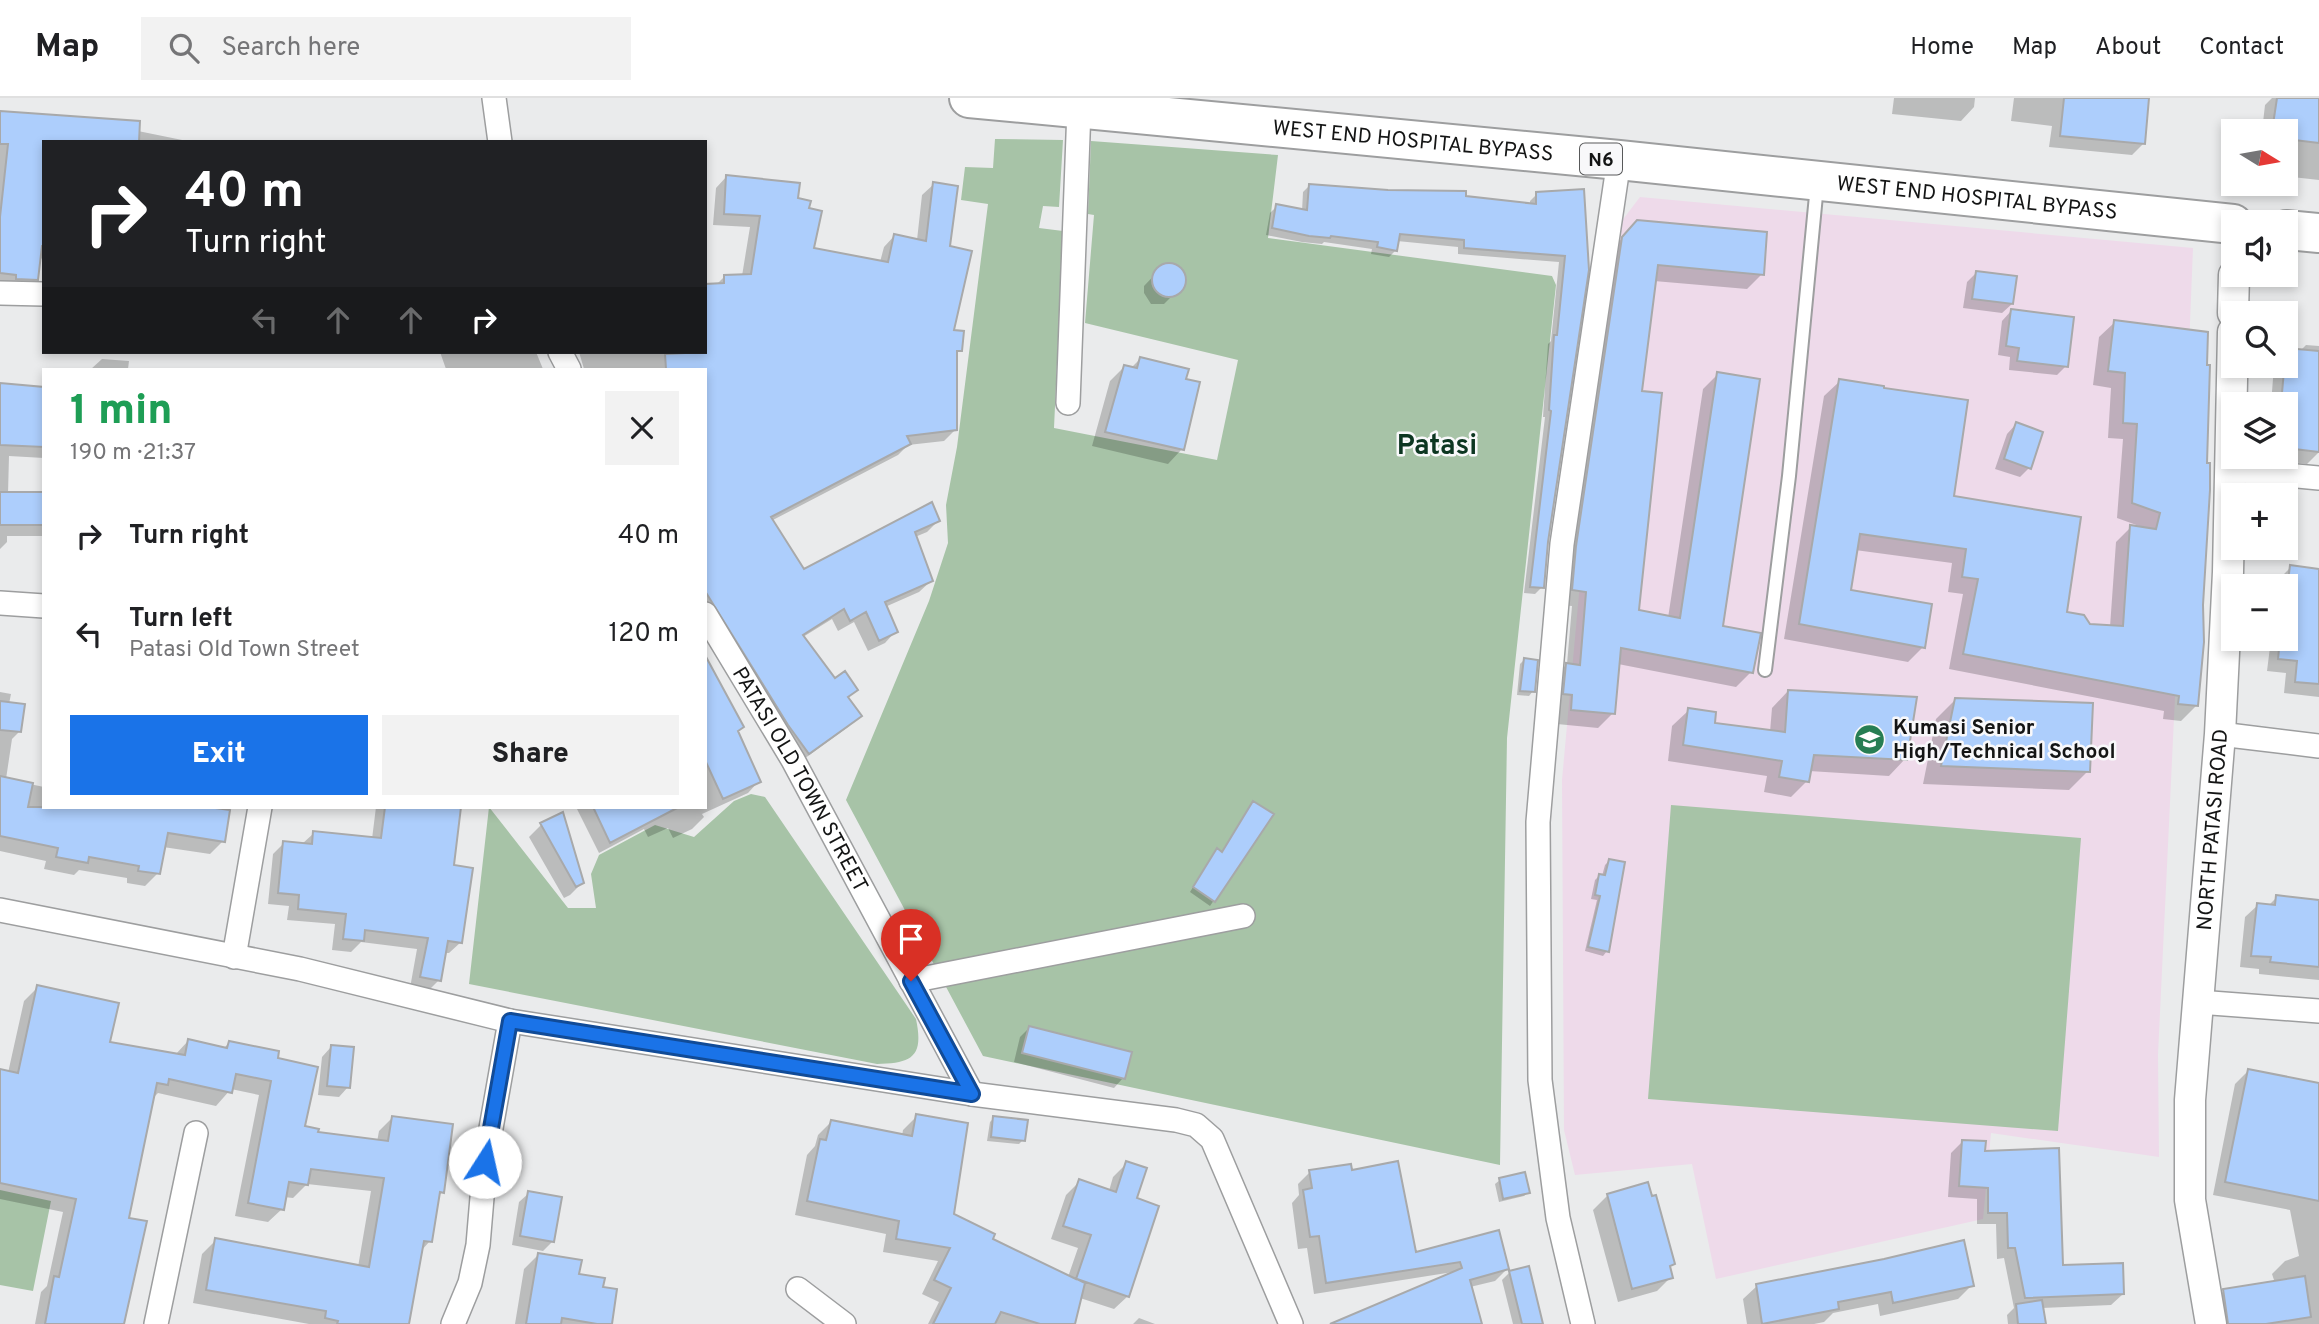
<!DOCTYPE html>
<html lang="en">
<head>
<meta charset="utf-8">
<style>
  body { margin:0; font-family:Overpass,sans-serif; background:#f2f2f2; color:#202124; height:100vh; display:flex; flex-direction:column; font-size:26px; white-space:nowrap }
  * { box-sizing:border-box; margin:0 }
  p { font-size:23px; color:#757577 }
  .icon { flex:none; width:38px; height:38px; fill:none; stroke:currentColor; stroke-width:2; stroke-linecap:round; stroke-linejoin:round }
  .map { position:relative; flex:1; overflow:hidden }
  .panel { position:absolute; left:42px; top:270px; width:665px; height:441px; display:flex; flex-direction:column; background:#fff; border-radius:0px; box-shadow:0 4px 10px #0003 }
  .panel>* { flex:none }
  .top-card { position:absolute; left:42px; top:42px; width:665px; height:214px; border-radius:0px; box-shadow:0 4px 10px #0003; background:#202124; color:#fff; overflow:hidden }
  .needle { width:46px; rotate:101deg }
  .tools { position:absolute; left:2221px; top:21px; display:grid; gap:14px }
  .tools a { display:grid; place-items:center; width:77px; height:77px; border-radius:0px; background:#fff; box-shadow:0 4px 10px #0003; font-size:35px }
  .pin { position:absolute; display:grid; place-items:center; width:60px; height:60px; color:#fff; margin:-72px -30px; border-radius:50% 50% 50% 0; rotate:-45deg; box-shadow:0 0 7px #0007 }
  .pin .icon { rotate:45deg }
  .me { position:absolute; width:77px; margin:-38px; rotate:10deg; stroke-linejoin:round; filter:drop-shadow(0 0 5px #0008) }
  .turn { display:flex; align-items:center; gap:24px; height:147px; padding:0 28px; font-size:32px }
  .turn .icon { width:91px; height:91px; stroke-width:2.5 }
  .turn b { display:block; font-size:49px; line-height:60px }
  .lanes { display:flex; align-items:center; height:66px; padding:0 28px; background:#0003; justify-content:center; gap:35px; direction:ltr }
  .lanes .off { opacity:.35 }
  .round { display:grid; place-items:center; flex:none; width:74px; height:74px; border-radius:0px; background:#f2f2f2 }
  .headline { display:flex; align-items:center; justify-content:space-between; height:119px; padding:0 28px }
  h1 { font-size:42px; font-weight:800; line-height:52px; color:#1e9e55 }
  .cta { display:flex; gap:14px; margin-top:auto; padding:14px 28px }
  .cta a { flex:1; height:80px; border-radius:0px; background:#1a73e8; color:#fff; font-size:28px; font-weight:800; line-height:80px; text-align:center }
  .cta a+a { background:#f2f2f2; color:#202124 }
  ul { padding:0; list-style:none }
  li { display:flex; align-items:center; gap:21px; height:98px; padding:0 28px }
  li div { flex:1 }
  li b { display:block; font-size:26px }
  li em { font-style:normal }
  header { display:flex; align-items:center; gap:42px; box-sizing:border-box; height:98px; padding:0 35px; background:#fff; border-bottom:2px solid #e0e0e0 }
  header strong { font-size:33px }
  nav { display:flex; gap:38px; margin-inline-start:auto; font-size:24px }
  .search { width:490px; height:63px; background:#f2f2f2; display:flex; align-items:center; gap:18px; box-sizing:border-box; padding:0 24px; border-radius:0px; color:#757577; font-size:26px }
  .map>svg:first-child { display:block }
</style>
</head>
<body>
<header>
<strong>Map</strong>
<div class="search"><svg class="icon" aria-label="search" viewBox="0 0 24 24"><circle cx="10" cy="10" r="6"/><path d="M15 15l6 6"/></svg>Search here</div>
<nav><a>Home</a><a>Map</a><a>About</a><a>Contact</a></nav>
</header>
<div class="map">
<svg width="2319" height="1226" viewBox="0 0 2319 1226">
  <rect width="100%" height="100%" fill="#eaebec"/>
  <path fill="#eedaea" d="M1640 99 2193 150 2175 599 2158 957 2159 1059 1991 1035 1983 1121 1716 1181 1692 1066 1575 1077 1564 1032 1562 682 1590 376 1618 128Z"/>
  <path fill="#a7c3a7" d="M995 41 1063 42 1059 109 1043 108 1039 130 1063 133 1054 330 1217 362 1238 262 1085 225 1094 117 1088 116 1091 43 1278 57 1268 140 1552 178 1556 187 1507 640 1500 1067 983 958 846 702 929 503 948 445 946 407 957 349 988 106 961 102 965 69 993 70Z
    M751 696 765 699 916 921C924 959 912 965 877 966L469 886 489 709 568 810H596L591 776 599 757 655 727 694 739 734 703Z
    M1671 707 2081 740 2058 1033 1648 1001Z
    M0 1092 51 1103 33 1193 0 1187Z"/>
  <path fill="#0003" d="M1894 0H1975L1974 9 1961 23 1892 16Z
    M2014 0H2147L2144 45 2132 57 2049 49 2052 28 2011 23Z
    M2272 0H2319V82L2292 79 2296 57 2286 55V33H2262L2265 7Z
    M0 14 138 33 192 44H44V161L39 160 37 181 25 193 0 188Z
    M727 78 796 102 807 112 812 152 880 164 884 149 895 137 917 142 922 97 934 86 949 150 952 234 960 252 955 257V332L944 343 908 347 898 357 771 423 803 473 938 423 927 434 915 439 931 483 919 494 885 509 896 533 885 545 868 553 854 524 838 533 832 521 803 539 834 583 856 592 847 601 860 618 848 629 797 666 705 519V271H584L579 254H705L716 187 724 179 742 178 750 129 713 127 716 90Z
    M1310 87 1530 107V103L1537 96 1582 93 1542 489 1535 496 1524 495 1545 319H1543L1548 246 1551 243 1559 164 1458 156V149L1397 143 1396 152 1389 159 1371 156 1372 151 1324 144 1322 146 1302 144 1266 137 1270 115 1277 108 1302 113 1303 94Z
    M1638 124 1762 176 1747 191 1654 183 1640 294 1637 514 1668 520 1703 291 1718 276 1721 530 1751 574 1736 589 1618 566 1613 615 1598 630 1557 626 1551 582 1567 566 1572 508 1558 507 1607 156Z
    M1170 166 1182 173 1184 186 1164 206H1151L1144 195V188L1164 167Z
    M1976 175 2012 206 2002 215 1963 210 1967 184Z
    M2011 213 2066 268 2057 277 2009 272 2010 259 1998 257 2002 223Z
    M2115 224 2206 235 2196 608 2181 623 2163 621 2164 613 1949 571 1963 496 1948 494 1952 465 1855 452 1848 494 1923 549 1908 564 1784 541 1824 298 1840 283 2065 515 2089 528 2110 529 2116 444 2131 429 2141 431 2142 429 2117 420 2123 341 2108 340 2111 290 2093 287 2099 239Z
    M2306 247 2319 248V354L2307 366 2270 361 2271 359H2286V306H2271L2274 268H2286L2287 251 2300 253Z
    M440 254H536L543 271H446Z
    M102 261 129 263 128 271H91Z
    M1140 261 1184 283 1182 351 1168 366 1092 348 1110 283 1124 269 1131 270Z
    M0 287 44 291V360L9 358 8 396H44V438H7V444L0 451Z
    M2016 326 2029 370 2020 379 1995 371 2007 336Z
    M2291 469 2319 473V599L2284 595 2286 575 2267 573 2271 541H2286V488H2278L2279 481Z
    M1524 562 1533 593 1529 598 1517 597 1520 566Z
    M705 576 742 629 737 634 759 683 748 695 702 716 704 719 692 731 673 740 668 730 648 739 644 731 599 755 576 709H705Z
    M1788 593 1905 661 1889 678 1809 673 1807 683 1791 699 1764 694 1767 678 1668 663 1672 628 1689 612 1713 626 1770 634 1772 610Z
    M0 594 11 596 9 606 20 633 12 641 6 681 44 689V709H218L223 743 210 756 163 749 158 775 145 788 127 785V780L79 772 74 777 44 771 46 763 0 753Z
    M1955 602 2088 673 2069 692 1923 686 1936 621Z
    M1253 705 1272 717 1210 808 1190 794 1213 757 1217 753 1221 755Z
    M376 709H460L452 769 461 844 449 855H444L439 882 428 893 410 890 417 851 361 844 351 854 332 852 335 826 287 822 289 808 268 806 273 756 284 745 302 746 314 735 372 741Z
    M541 727 582 785 570 797 564 800 529 739Z
    M1609 763 1607 853 1603 858 1585 853 1597 802 1591 801 1595 782 1599 778H1602L1605 767Z
    M2277 799 2319 803V882L2259 876V871L2240 869 2245 819 2258 807 2268 808Z
    M38 889 108 945 175 957 188 943 223 951 229 945 276 962 303 1030 316 1036 377 1044 379 1033 392 1020 442 1094 438 1098 430 1143 420 1154 407 1226H309L193 1205 202 1156 216 1142 358 1169 371 1093 307 1086 293 1100 284 1099 282 1111 268 1124 235 1118 259 997 231 991 216 1008 158 995 152 1001 127 1121 123 1226H35L41 1194 47 1188 63 1114 0 1101V973L8 975 24 903Z
    M1030 929 1123 980 1114 990 1014 964 1020 939Z
    M331 949 348 989 339 999 318 997 322 959Z
    M2248 973 2319 985V1226H2213L2210 1206 2224 1193 2275 1185 2272 1176 2285 1163 2299 1158 2290 1112 2213 1097 2235 986Z
    M917 1018 952 1117 991 1142 1068 1179 1078 1150 1051 1141 1066 1097 1080 1083 1109 1093 1113 1079 1127 1065 1135 1102 1128 1198 1114 1211 1080 1200 1074 1226H928L939 1204 922 1196 938 1163 883 1154 886 1136 795 1117 807 1057 815 1048 818 1037 831 1024 902 1038 903 1032Z
    M994 1020 1023 1042 1019 1046 987 1043 990 1024Z
    M1962 1044 1983 1055 2061 1169 2123 1196 2111 1207 2042 1210 2044 1226H2008L2007 1217 2014 1210 2004 1160 1997 1161 1996 1126H1977V1101L1948 1099 1951 1055Z
    M1310 1074H1350L1414 1156 1507 1171 1495 1183 1470 1189 1480 1226H1334L1453 1174 1314 1196 1307 1150 1298 1151 1292 1105 1299 1097 1298 1086Z
    M1500 1082 1528 1094 1524 1098 1499 1104 1495 1086Z
    M529 1095 552 1144 543 1153 512 1147 519 1104Z
    M1608 1097 1673 1166 1669 1170 1671 1179 1657 1193 1618 1204 1593 1112Z
    M1962 1144 1972 1187 1958 1201 1880 1218 1878 1206 1833 1215 1824 1224 1814 1226H1747L1743 1201 1757 1188Z
    M538 1157 601 1190 610 1226H515L524 1171Z
    M1510 1174 1541 1226H1513L1502 1182Z
    M1139 1220 1155 1226H1133Z"/>
  <path fill="#adcefc" stroke="#a8a9aa" stroke-width="2" d="M2064 0H2149L2145 46 2060 38Z
    M2277 0H2319V45L2286 41V33H2272Z
    M0 13 140 23 139 44H44V148H42L38 182 16 181V177L0 175V119L8 46H0Z
    M726 77 800 85 798 100 811 103 809 110 822 113 814 150 888 164 894 136 926 143 933 84 958 88 950 148 972 153 954 232 964 233 962 253H957V332L907 338 911 346 771 419 804 471 932 404 940 423 915 434 933 483 885 504 898 534 879 543 866 514 850 523 844 511 803 537 835 580 845 573 858 592 848 599 862 618 809 656 788 627 705 493V271H666L665 256 705 254V186L724 185V177L751 176 760 118 724 116Z
    M1309 86 1388 92 1466 93V98L1536 106V94L1584 91 1589 172 1548 444 1544 490 1530 489 1551 313 1549 312 1554 237H1557L1565 158 1464 150V142L1400 136 1397 153 1377 149 1378 144 1331 138 1330 140 1309 138 1272 130 1276 106 1307 112Z
    M1637 122 1767 134 1764 177 1658 167 1642 293 1662 295 1639 512 1680 520 1717 274 1760 281 1723 528 1761 535 1753 575 1621 550 1615 616 1571 612 1572 597 1563 596 1566 565 1580 567 1586 494 1572 492 1576 448 1622 139Z
    M1152 182a17 17 0 1 1 34 0a17 17 0 1 1-34 0Z
    M1976 173 2017 178 2013 206 1972 201Z
    M2011 211 2074 219 2068 269 2017 263 2019 250 2006 248Z
    M2114 222 2208 234 2207 267H2210L2207 365H2210V392L2203 507 2204 544 2198 608 2178 606 2179 598 1963 556 1978 481 1962 479 1966 451 1860 436 1851 492 1932 506 1925 550 1799 526 1839 281 1884 288V290L1968 302 1954 398 2081 419 2067 514 2084 517 2090 526 2123 528 2130 427 2156 431 2160 415 2132 405 2137 326 2123 325 2125 275 2108 273Z
    M2286 250 2319 253V354L2286 350V306H2281Z
    M1140 259 1189 271 1186 281 1200 284 1184 352 1105 334 1124 267 1137 270Z
    M0 285 44 289V349L0 347Z
    M2016 324 2043 334 2031 371 2004 361Z
    M0 394H44V427H0Z
    M2290 467 2319 471V586L2295 584 2297 563 2278 561 2280 541H2286V501Z
    M705 557 744 629 738 633 761 684 723 701 705 662Z
    M1524 560 1538 562 1535 594 1520 593Z
    M1788 592 1917 599 1907 662 1814 657 1809 684 1779 679 1782 663 1683 647 1688 610 1716 614 1715 625 1785 634Z
    M1955 600 2093 605 2090 674 1941 668Z
    M0 603 25 606 21 634 0 632Z
    M0 678 33 685 28 709H208L230 712 225 744 168 735 160 776 138 773 139 768 89 759 88 765 56 759 58 750 0 738Z
    M1253 703 1274 716 1215 804 1193 789 1217 750 1222 754Z
    M385 709H461L454 767 473 770 462 845 448 843 441 883 420 879 428 840 365 832 364 843 343 841 346 816 298 811 299 797 278 795 283 743 312 746 313 733 381 740Z
    M593 709H679L610 745Z
    M563 714 584 785 576 789 540 725Z
    M1609 761 1625 764 1609 854 1588 849 1600 798 1595 797 1599 776 1605 777Z
    M2276 797 2319 802V869L2270 864 2271 859 2251 858 2257 805 2275 807Z
    M37 887 119 905 110 944 185 957 188 941 227 950 229 943 279 953 278 960 318 969 305 1028 319 1031 318 1034 388 1043 392 1018 453 1026 444 1095 440 1094 432 1144 424 1143 409 1226H337L338 1223 325 1220 326 1213 206 1192 215 1140 369 1169 384 1080 311 1071 308 1087 289 1084 284 1112 248 1105 271 983 236 976 232 995 169 981 168 987 157 985 129 1120 147 1123 124 1226H45L54 1178 59 1179 76 1101 0 1085V971L18 975Z
    M1029 928 1132 954 1125 981 1022 955Z
    M331 947 354 949 350 990 327 988Z
    M2248 971 2319 985V1103L2225 1084Z
    M916 1016 968 1025 954 1116 995 1136 993 1141 1076 1181 1091 1137 1063 1128 1079 1081 1116 1094 1126 1063 1147 1070 1137 1100 1159 1108 1129 1199 1077 1181 1085 1185 1075 1226H1040L1001 1214 995 1226H933L951 1190 934 1182 950 1150 896 1141 899 1123 807 1103 820 1041 826 1042 831 1022 912 1038Z
    M993 1018 1028 1022 1025 1043 991 1039Z
    M1962 1042 1986 1043 1985 1053 2059 1050 2063 1167 2123 1165 2124 1196 2025 1200 2015 1150H2008L2007 1115H1988V1090L1959 1088Z
    M1398 1063 1416 1154 1499 1132 1509 1171 1470 1182 1482 1226H1330L1462 1170 1460 1164 1326 1185 1319 1138 1310 1139 1303 1092 1312 1090 1309 1072 1351 1066 1352 1072Z
    M1525 1074 1530 1095 1503 1101 1499 1080Z
    M1648 1084 1652 1098 1656 1097 1675 1166 1670 1168 1673 1180 1632 1191 1607 1096Z
    M528 1093 562 1099 554 1144 520 1138Z
    M1964 1142 1974 1188 1893 1205 1891 1194 1838 1204 1839 1211 1762 1226 1756 1186 1884 1161Z
    M538 1155 582 1162 579 1176 605 1180 603 1189 617 1191 612 1226H597L562 1220 561 1226H526Z
    M1529 1168 1543 1226H1522L1509 1173Z
    M2305 1178 2311 1219 2266 1226H2228L2223 1191Z
    M2042 1202 2046 1226H2018L2016 1206Z"/>
  <g fill="none" stroke-linecap="round" stroke-linejoin="round">
    <defs>
      <path id="service" d="M1765 572 1789 378 1817 87"/>
      <g id="minor">
        <path d="M494 0 500 44"/>
        <path d="M0 195 44 196"/>
        <path d="M560 254 569 271"/>
        <path d="M1068 305 1079 11"/>
        <path d="M2230 372 2319 380"/>
        <path d="M0 505 44 508"/>
        <path id="s1" d="M705 516 793 662 972 996"/>
        <path d="M2220 636 2319 648"/>
        <path d="M0 812 300 871 510 923 972 996 1176 1022 1196 1027 1212 1041 1291 1226"/>
        <path d="M234 859 260 709"/>
        <path d="M911 883 1243 818"/>
        <path d="M2198 904 2319 913"/>
        <path d="M798 1191 844 1226"/>
        <path d="M156 1226 196 1035"/>
        <path d="M453 1226 470 1185 478 1147 485 1064 510 923"/>
        <path d="M1583 1226 1558 1120 1540 982 1538 724 1562 446 1619 62"/>
      </g>
      <g id="tertiary">
        <path d="M2233 215 2234 177"/>
        <path id="s2" d="M2211 1226 2190 1102V1002L2220 636 2228 474 2233 234"/>
      </g>
      <g id="trunk">
        <path id="s3" d="M969 0 1619 62 2233 126"/>
        <path d="M2286 132 2319 135"/>
      </g>
    </defs>
    <use href="#service" stroke="#9d9e9f" stroke-width="16"/>
    <use href="#minor" stroke="#9d9e9f" stroke-width="26"/>
    <use href="#tertiary" stroke="#9d9e9f" stroke-width="33"/>
    <use href="#trunk" stroke="#9d9e9f" stroke-width="42"/>
    <use href="#service" stroke="#fff" stroke-width="12"/>
    <use href="#minor" stroke="#fff" stroke-width="23"/>
    <use href="#tertiary" stroke="#fff" stroke-width="30"/>
    <use href="#trunk" stroke="#fff" stroke-width="38"/>
  </g>
  <g fill="none" stroke-linecap="round" stroke-linejoin="round">
    <defs>
      <path id="route" d="M485 1064 510 923 972 996 911 883"/>
    </defs>
    <use href="#route" stroke="#114b97" stroke-width="18"/>
    <use href="#route" stroke="#1a73e8" stroke-width="12"/>
  </g>
  <defs>
    <symbol id="school-disc" viewBox="-11 -11 22 22"><circle r="9.5" fill="#277e53" stroke="#f8f8fa"/><path d="M0-5L7-2L0 1L-7-2ZM-4 1L0 2.5L4 1V4Q0 6-4 4Z" fill="#fff"/></symbol>
  </defs>
  <g fill-rule="evenodd">
    <use href="#school-disc" x="1852" y="624" width="35" height="35"/>
  </g>
  <g text-anchor="middle" stroke-width="5" stroke-linejoin="round" paint-order="stroke">
    <rect fill="#f8f8fa" stroke="#58595a" stroke-width="2" x="1580" y="45.5" width="42" height="31" rx="5"/>
    <g font-size="19" font-weight="bold" fill="#141515">
      <text x="1601" y="68">N6</text>
    </g>
    <g font-size="21" fill="#141515" stroke="#f8f8fa">
      <text dy="7" stroke="none"><textPath href="#s3" startOffset="446">WEST END HOSPITAL BYPASS</textPath></text>
      <text dy="7" stroke="none"><textPath href="#s3" startOffset="1013">WEST END HOSPITAL BYPASS</textPath></text>
      <text dy="7" stroke="none"><textPath href="#s1" startOffset="191">PATASI OLD TOWN STREET</textPath></text>
      <text dy="7" stroke="none"><textPath href="#s2" startOffset="497">NORTH PATASI ROAD</textPath></text>
    </g>
    <g font-size="21" font-weight="bold" fill="#141515" stroke="#f8f8fa" text-anchor="start">
      <text x="1893" y="636">Kumasi Senior<tspan x="1893" dy="24">High/Technical School</tspan></text>
    </g>
    <g font-size="28" font-weight="bold" fill="#0c3621" stroke="#f8f8fa">
      <text x="1437" y="356">Patasi</text>
    </g>
  </g>
</svg>
<div class="tools">
<a><svg class="needle" viewBox="-14 -14 28 28"><path d="M0-13l5 13h-10z" fill="#e53935"/><path d="M0 13l5-13h-10z" fill="#757577"/></svg></a>
<a><svg class="icon" aria-label="sound" viewBox="0 0 24 24"><path d="M4 9h4l5-4v14l-5-4H4zM17 9q2 3 0 6"/></svg></a>
<a><svg class="icon" aria-label="search" viewBox="0 0 24 24"><circle cx="10" cy="10" r="6"/><path d="M15 15l6 6"/></svg></a>
<a><svg class="icon" aria-label="layers" viewBox="0 0 24 24"><path d="M12 4l9 5-9 5-9-5zM3 14l9 5 9-5"/></svg></a>
<a>+</a>
<a>−</a>
</div>
<div class="pin" style="left:911px;top:883px;background:#d93025"><svg class="icon" aria-label="arrive" viewBox="0 0 24 24"><path d="M6 21V4h12l-3 4 3 4H6"/></svg></div>
<svg class="me" style="left:485px;top:1064px" viewBox="-20 -20 40 40"><circle r="19" fill="#fff"/><path d="M0-13L10 11 0 6-10 11z" fill="#1a73e8"/></svg>
<div class="top-card">
<div class="turn"><svg class="icon" aria-label="right" viewBox="0 0 24 24"><path d="M7 20v-9h11M14 6l5 5-5 5"/></svg><div><b>40 m</b>Turn right</div></div>
<div class="lanes"><svg class="icon off" aria-label="left" viewBox="0 0 24 24"><path d="M17 20v-9H6M10 6l-5 5 5 5"/></svg><svg class="icon off" aria-label="ahead" viewBox="0 0 24 24"><path d="M12 20V5M6 11l6-6 6 6"/></svg><svg class="icon off" aria-label="ahead" viewBox="0 0 24 24"><path d="M12 20V5M6 11l6-6 6 6"/></svg><svg class="icon" aria-label="right" viewBox="0 0 24 24"><path d="M7 20v-9h11M14 6l5 5-5 5"/></svg></div>
</div>
<section class="panel">
<div class="headline"><div><h1>1 min</h1><p>190 m · 21:37</p></div><a class="round"><svg class="icon" aria-label="close" viewBox="0 0 24 24"><path d="M6 6l12 12M18 6L6 18"/></svg></a></div>
<ul>
<li><svg class="icon" aria-label="right" viewBox="0 0 24 24"><path d="M7 20v-9h11M14 6l5 5-5 5"/></svg><div><b>Turn right</b></div><em>40 m</em></li>
<li><svg class="icon" aria-label="left" viewBox="0 0 24 24"><path d="M17 20v-9H6M10 6l-5 5 5 5"/></svg><div><b>Turn left</b><p>Patasi Old Town Street</p></div><em>120 m</em></li>
</ul>
<div class="cta"><a>Exit</a><a>Share</a></div>
</section>
</div>
</body>
</html>
